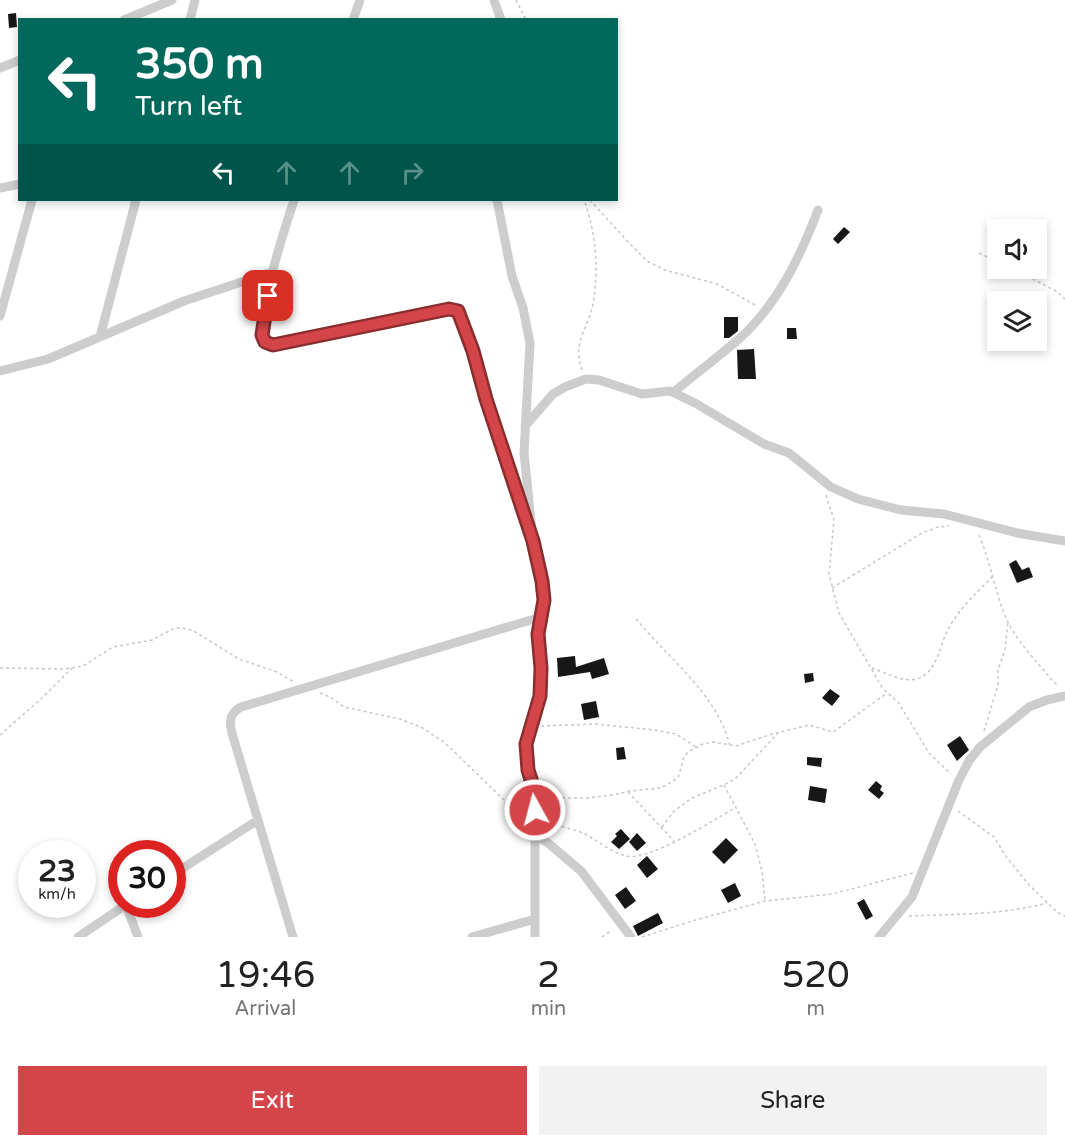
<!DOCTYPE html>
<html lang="en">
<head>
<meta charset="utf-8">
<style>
  body { margin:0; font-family:"Varela Round",sans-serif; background:#f2f2f2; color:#222; height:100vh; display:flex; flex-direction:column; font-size:22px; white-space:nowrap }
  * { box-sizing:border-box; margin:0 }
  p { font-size:20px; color:#767676 }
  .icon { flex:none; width:33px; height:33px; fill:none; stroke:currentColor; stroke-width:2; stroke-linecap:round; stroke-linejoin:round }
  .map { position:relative; height:937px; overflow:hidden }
  .side { display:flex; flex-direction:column; background:#fff; flex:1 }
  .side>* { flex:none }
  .top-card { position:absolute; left:18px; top:18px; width:600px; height:183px; border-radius:0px; box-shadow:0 3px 9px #0003; background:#00695c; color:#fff; overflow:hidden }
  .fabs { position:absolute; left:987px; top:219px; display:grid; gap:12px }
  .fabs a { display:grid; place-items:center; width:60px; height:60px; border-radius:0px; background:#fff; box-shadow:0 3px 9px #0003; font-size:30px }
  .speed { position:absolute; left:18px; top:840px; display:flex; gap:12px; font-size:30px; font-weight:700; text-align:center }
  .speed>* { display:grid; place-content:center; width:78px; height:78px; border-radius:50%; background:#fff; box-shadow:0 3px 9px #0003; line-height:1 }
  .speed small { font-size:15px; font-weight:400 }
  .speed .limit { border:9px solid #d22; background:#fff; color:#111 }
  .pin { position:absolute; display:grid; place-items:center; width:51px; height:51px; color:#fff; margin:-26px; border-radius:12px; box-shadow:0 3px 9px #0006 }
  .me { position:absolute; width:66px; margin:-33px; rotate:353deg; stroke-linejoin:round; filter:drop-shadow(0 0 4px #0008) }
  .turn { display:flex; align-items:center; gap:21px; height:126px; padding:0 18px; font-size:27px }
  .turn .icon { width:78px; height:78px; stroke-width:2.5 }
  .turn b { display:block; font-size:42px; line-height:51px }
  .lanes { display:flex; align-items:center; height:57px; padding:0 18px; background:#0003; justify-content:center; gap:30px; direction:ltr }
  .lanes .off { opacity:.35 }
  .eta { display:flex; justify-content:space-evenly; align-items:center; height:102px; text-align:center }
  .eta b { font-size:36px; font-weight:600; line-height:42px }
  .action { display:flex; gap:12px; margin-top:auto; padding:12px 18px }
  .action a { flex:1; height:69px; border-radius:0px; background:#d44549; color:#fff; font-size:24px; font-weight:600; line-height:69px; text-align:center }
  .action a+a { background:#f2f2f2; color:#222 }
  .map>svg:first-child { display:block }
</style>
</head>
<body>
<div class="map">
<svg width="1065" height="937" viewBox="0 0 1065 937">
  <rect width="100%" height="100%" fill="#fff"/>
  <path fill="#171717" d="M16 13 17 27 9 28 8 14Z
    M844 227 850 232 838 244 833 239Z
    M724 317H738V331L729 338H724Z
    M787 328H796L797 339H787Z
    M754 349 756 379H738L737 350Z
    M1016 560 1022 570 1029 567 1033 577 1017 583 1009 564Z
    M575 656 576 667 604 658 609 674 592 679 590 672 558 677 557 658Z
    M813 673 814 681 805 683 804 674Z
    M830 689 840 696 832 706 822 698Z
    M596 701 599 717 584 720 581 704Z
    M960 736 969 750 957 761 947 745Z
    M624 747 626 759 617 760 616 748Z
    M807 757 822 758 821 767 807 765Z
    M876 781 882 786 880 790 884 793 879 799 868 790Z
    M810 786 827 789 825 803 808 800Z
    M621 829 630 839 619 849 611 842 617 836 615 834Z
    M637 833 646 843 637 851 629 842Z
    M726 838 738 850 724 864 712 852Z
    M647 856 658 869 647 878 637 865Z
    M735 883 741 896 728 903 721 890Z
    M626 887 636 901 625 909 615 895Z
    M864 899 873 916 866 920 857 903Z
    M658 913 663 923 638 936 633 926Z"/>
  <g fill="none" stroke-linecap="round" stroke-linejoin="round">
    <path stroke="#c7c7c7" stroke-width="1.5" stroke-dasharray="3 3" stroke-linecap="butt" d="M516 0 526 20
      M590 200 629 243 647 261 665 270 717 284 757 306
      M979 253 998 262
      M1011 268 1056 291 1065 299
      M582 370C572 342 588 329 593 304 599 268 596 233 584 200
      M826 495 834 520 829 574 839 613 883 689 898 702 929 753 951 774
      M979 535C991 563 995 593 1007 620 1015 637 1028 652 1040 666 1047 673 1051 681 1059 686
      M832 588 922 533 938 527 949 526
      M636 619C669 659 717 694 730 746
      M0 668 65 669 83 666 113 647 152 640 175 628H181L192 630 239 659 277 672 294 682
      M872 668C884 672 903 683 916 679 936 674 939 649 946 634 955 612 977 593 993 576
      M320 693 330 697 344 707 400 719 421 727 445 743 503 799 524 824
      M541 726 595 724 655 730 676 734 696 747
      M984 731 998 685V670L1005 650 1008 622
      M0 735 42 698 72 668
      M724 785 755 844 762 871 765 900
      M628 792 674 841
      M544 798H587L613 795 630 791 661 788 678 778 684 757 688 752 703 744 714 742 736 746 772 734 809 725 833 732 887 693
      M958 811 994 837 1005 855 1029 885 1057 912 1065 916
      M544 823C558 826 572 828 585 834 598 841 611 852 626 856 648 862 716 819 736 807
      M662 827 674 811 692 798 724 785 736 778 778 733
      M909 916C956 914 1002 915 1047 903
      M602 937 612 930
      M642 937 692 921 765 901 832 894 913 873"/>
    <path stroke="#cdcdcd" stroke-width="9" d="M494 0 501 20
      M124 20 172 0
      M190 20 195 0
      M353 20 360 0
      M0 68 20 60
      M0 188 20 184
      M294 200C285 229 255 316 265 342L273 345 449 309 458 311 473 351 486 399 528 527
      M497 200 512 276 523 308 530 343 524 453 533 541 542 581 544 600 538 634 541 668 540 696 526 744 528 770 534 789 535 810V937
      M0 316 32 200
      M100 337 136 200
      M0 371 48 359 184 301 272 272
      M674 392C695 374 718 357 739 339 778 304 800 257 818 210
      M525 426 553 394 565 387 586 379 599 380 642 394 670 391 695 403 764 444 789 453 831 487 858 499 901 510 944 514 1017 533 1065 541
      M535 835 548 843 581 871 631 937
      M172 875 258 820
      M126 905 138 937
      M78 937 127 904
      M293 937 234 740C230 727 226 715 241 707L541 617
      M472 937 535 919
      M879 937 912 897 959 780 969 761 980 747 1029 707 1047 700 1065 696"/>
  </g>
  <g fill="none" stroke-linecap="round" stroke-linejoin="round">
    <defs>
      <path id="route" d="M268 296 262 335 265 342 273 345 449 309 458 311 473 351 486 399 533 541 542 581 544 600 538 634 541 668 540 696 526 744 528 770 534 789 535 810"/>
    </defs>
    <use href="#route" stroke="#8a2d2f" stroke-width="15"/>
    <use href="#route" stroke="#d44549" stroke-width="10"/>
  </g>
</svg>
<div class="fabs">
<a><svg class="icon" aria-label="sound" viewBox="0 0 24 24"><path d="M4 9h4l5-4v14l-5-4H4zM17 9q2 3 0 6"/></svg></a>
<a><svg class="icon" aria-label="layers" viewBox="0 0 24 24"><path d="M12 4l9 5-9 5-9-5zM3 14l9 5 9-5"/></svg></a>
</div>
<div class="speed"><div>23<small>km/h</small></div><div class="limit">30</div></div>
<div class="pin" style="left:268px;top:296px;background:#d93025"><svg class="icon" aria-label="arrive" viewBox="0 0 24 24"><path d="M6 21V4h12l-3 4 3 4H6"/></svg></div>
<svg class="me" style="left:535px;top:810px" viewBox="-20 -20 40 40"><circle r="17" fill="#d44549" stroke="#fff" stroke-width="3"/><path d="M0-11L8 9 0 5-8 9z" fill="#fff"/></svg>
<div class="top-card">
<div class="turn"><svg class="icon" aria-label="left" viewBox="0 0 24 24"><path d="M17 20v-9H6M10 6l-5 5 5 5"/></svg><div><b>350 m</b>Turn left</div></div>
<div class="lanes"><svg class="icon" aria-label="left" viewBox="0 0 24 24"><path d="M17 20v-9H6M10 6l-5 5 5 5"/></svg><svg class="icon off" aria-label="ahead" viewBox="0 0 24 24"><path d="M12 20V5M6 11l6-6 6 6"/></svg><svg class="icon off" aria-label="ahead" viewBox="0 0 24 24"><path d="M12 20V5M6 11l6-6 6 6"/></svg><svg class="icon off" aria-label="right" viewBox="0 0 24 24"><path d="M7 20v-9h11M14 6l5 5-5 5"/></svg></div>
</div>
</div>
<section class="side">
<div class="eta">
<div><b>19:46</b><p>Arrival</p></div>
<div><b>2</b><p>min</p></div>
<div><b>520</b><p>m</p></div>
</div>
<div class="action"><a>Exit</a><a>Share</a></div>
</section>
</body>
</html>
